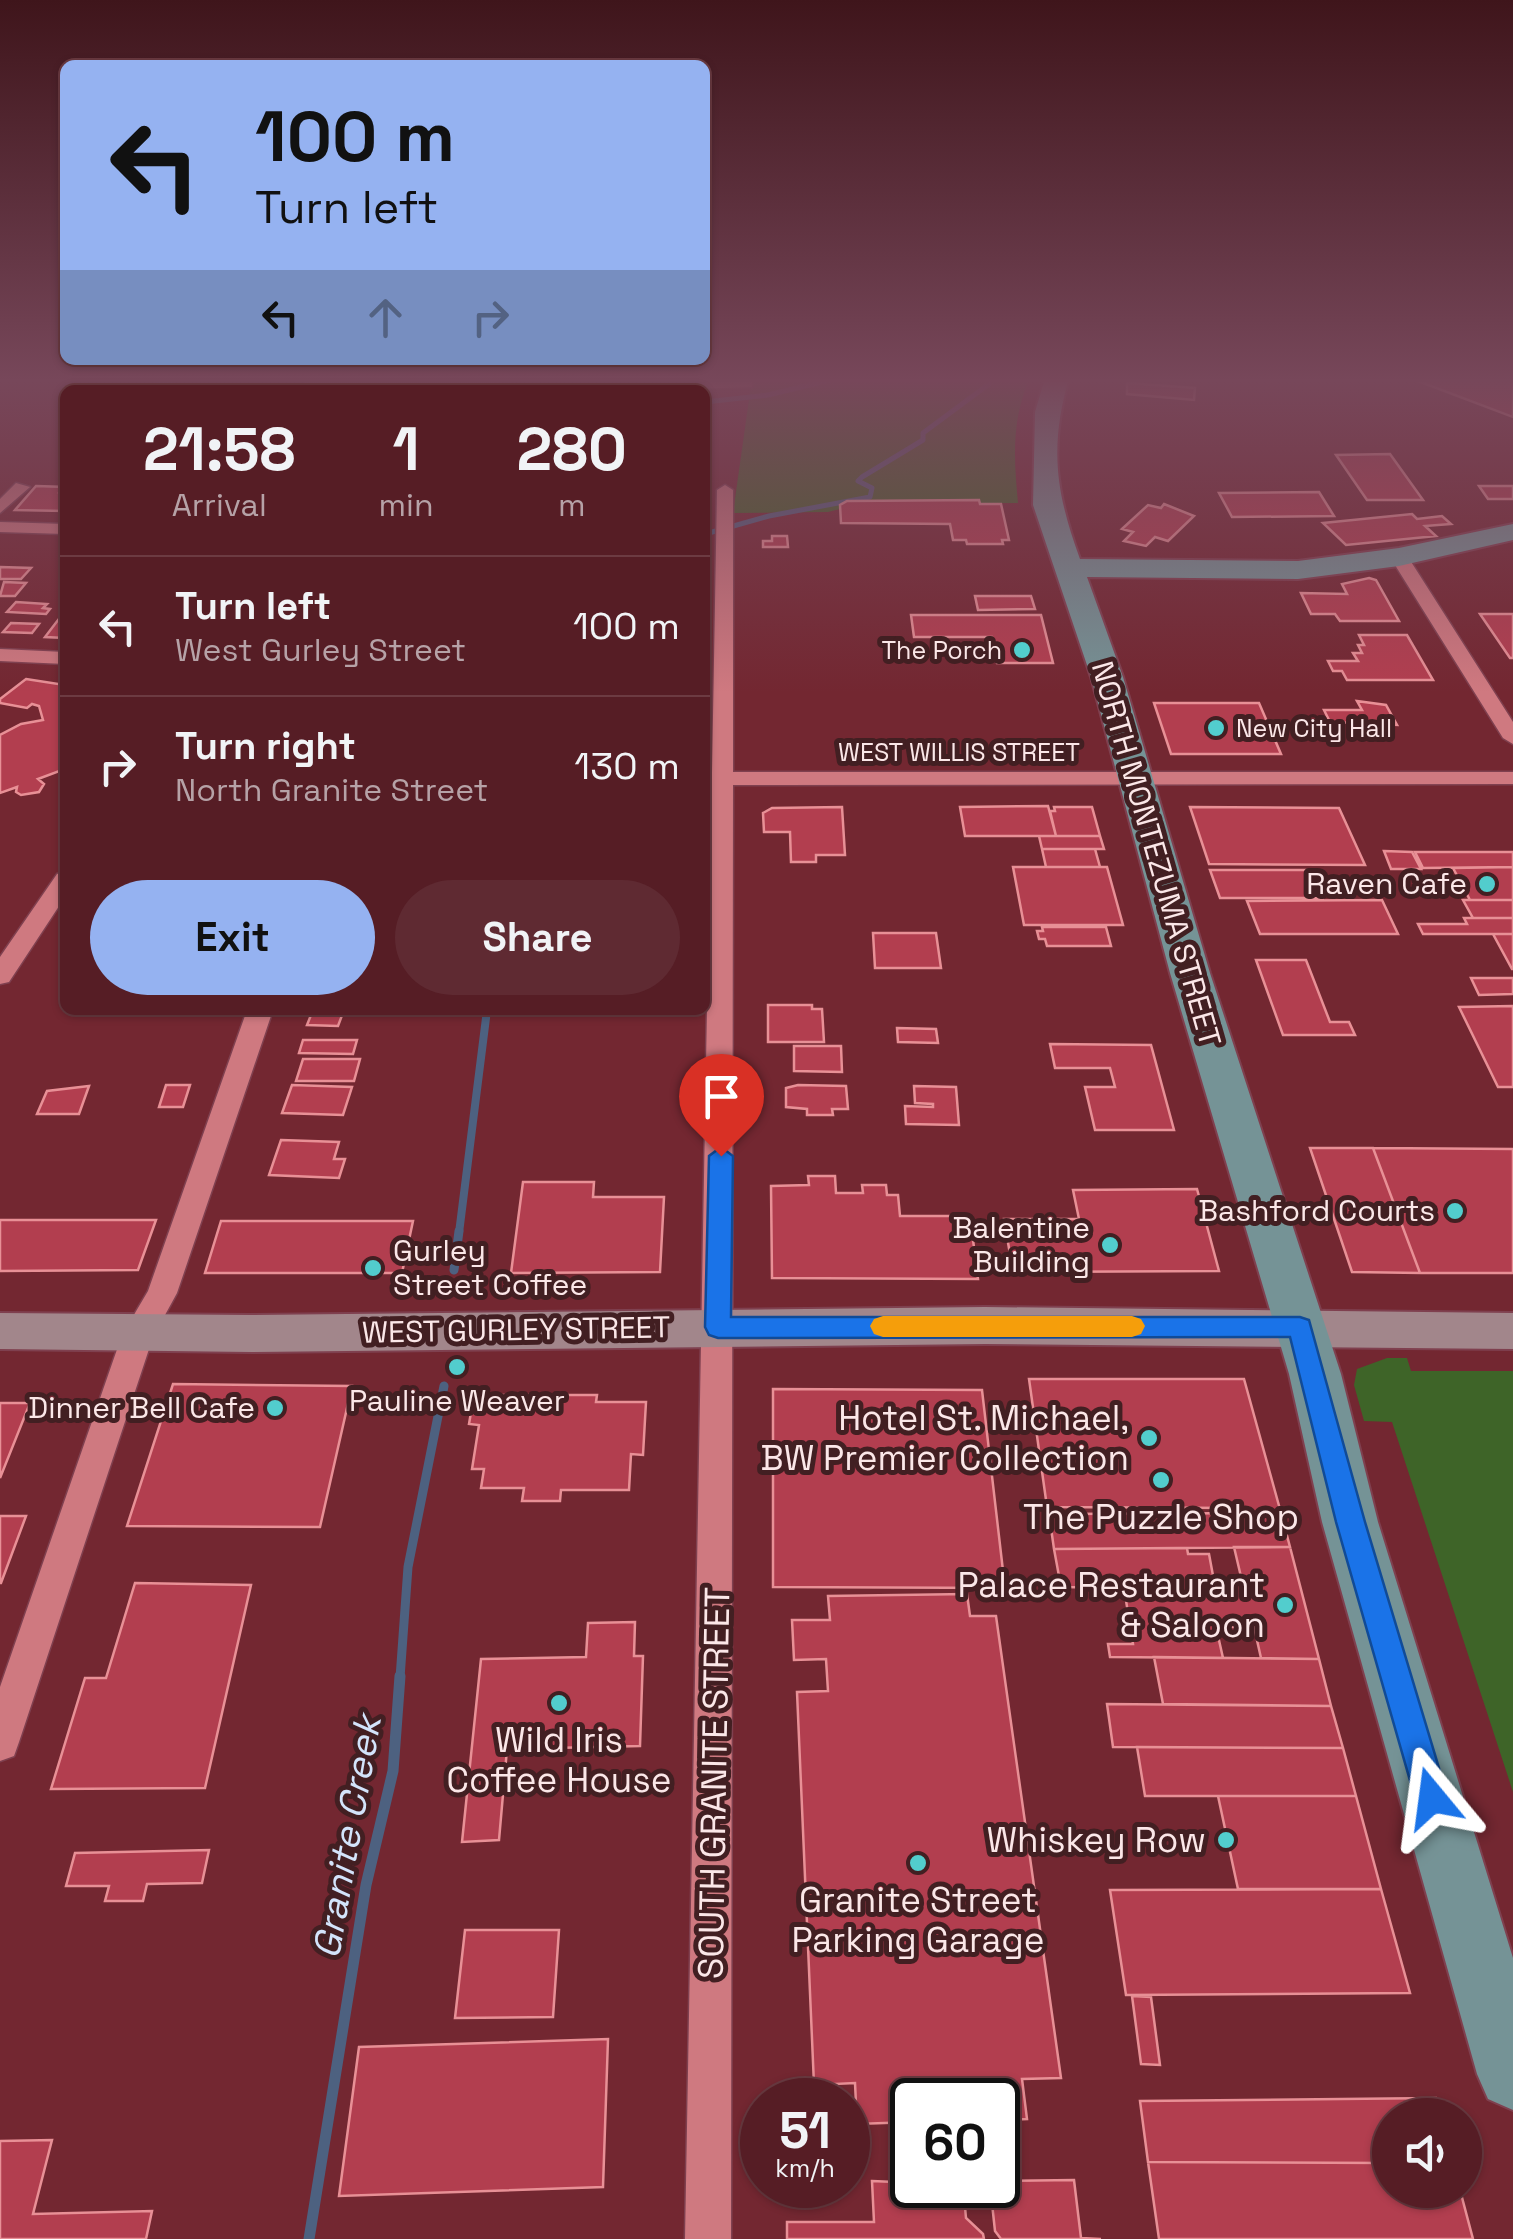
<!DOCTYPE html>
<html lang="en">
<head>
<meta charset="utf-8">
<style>
  body { margin:0; font-family:"Space Grotesk",sans-serif; background:#5f2a32; color:#f1f3f6; height:100vh; display:flex; flex-direction:column; font-size:38px; white-space:nowrap }
  * { box-sizing:border-box; margin:0 }
  p { font-size:32px; color:#b6a2a7 }
  .icon { flex:none; width:55px; height:55px; fill:none; stroke:currentColor; stroke-width:2; stroke-linecap:round; stroke-linejoin:round }
  .map { position:relative; flex:1; overflow:hidden }
  .side { position:absolute; left:60px; top:385px; width:650px; height:630px; display:flex; flex-direction:column; background:#561d25; border-radius:15px; box-shadow:0 2px 8px #0004,0 0 0 2px #6c3b42 }
  .side>* { flex:none }
  .guide { position:absolute; left:60px; top:60px; width:650px; height:305px; border-radius:15px; box-shadow:0 2px 8px #0004,0 0 0 2px #6c3b42; background:#95b2f1; color:#111; overflow:hidden }
  .fabs { position:absolute; left:1372px; top:2098px; display:grid; gap:20px }
  .fabs a { display:grid; place-items:center; width:110px; height:110px; border-radius:50%; background:#561d25; box-shadow:0 2px 8px #0004,0 0 0 2px #6c3b42; font-size:50px }
  .speed { position:absolute; left:740px; top:2078px; display:flex; gap:20px; font-size:50px; font-weight:700; text-align:center }
  .speed>* { display:grid; place-content:center; width:130px; height:130px; border-radius:50%; background:#561d25; box-shadow:0 2px 8px #0004,0 0 0 2px #6c3b42; line-height:1 }
  .speed small { font-size:25px; font-weight:400 }
  .speed .limit { border:5px solid #111; border-radius:15px; background:#fff; color:#111 }
  .pin { position:absolute; display:grid; place-items:center; width:85px; height:85px; color:#fff; margin:-102px -42px; border-radius:50% 50% 50% 0; rotate:-45deg; box-shadow:0 0 10px #0007 }
  .pin .icon { rotate:45deg }
  .me { position:absolute; width:110px; margin:-55px; rotate:344deg; stroke-linejoin:round; filter:drop-shadow(0 0 8px #0008) }
  .turn { display:flex; align-items:center; gap:35px; height:210px; padding:0 30px; font-size:45px }
  .turn .icon { width:130px; height:130px; stroke-width:2.5 }
  .turn b { display:block; font-size:70px; line-height:85px }
  .lanes { display:flex; align-items:center; height:95px; padding:0 30px; background:#0003; justify-content:center; gap:50px; direction:ltr }
  .lanes .off { opacity:.35 }
  .eta { display:flex; justify-content:space-evenly; align-items:center; height:170px; text-align:center }
  .eta b { font-size:60px; font-weight:700; line-height:70px }
  .primary-button { display:flex; gap:20px; margin-top:auto; padding:20px 30px }
  .primary-button a { flex:1; height:115px; border-radius:60px; background:#95b2f1; color:#111; font-size:40px; font-weight:700; line-height:115px; text-align:center }
  .primary-button a+a { background:#5f2a32; color:#f1f3f6 }
  ul { padding:0; list-style:none }
  li { display:flex; align-items:center; gap:30px; height:140px; padding:0 30px; border-top:2px solid #6c3b42 }
  li div { flex:1 }
  li b { display:block; font-size:38px }
  li em { font-style:normal }
  .map>svg:first-child { display:block }
</style>
</head>
<body>
<div class="map">
<svg width="1513" height="2239" viewBox="0 0 1513 2239">
  <rect width="100%" height="100%" fill="#732731"/>
  <path fill="#3e6428" d="M752 378H1030C1011 420 1014 459 1018 503L860 504 828 512 733 513Z
    M1387 1358H1407L1411 1371H1513V1792L1392 1422 1364 1421 1354 1385 1357 1369Z"/>
  <g fill="none" stroke-linecap="round" stroke-linejoin="round">
    <path stroke="#4d6180" stroke-width="5" d="M149 378 191 390
      M705 402 768 395 838 378
      M705 534 769 516 870 497 872 488 858 481 862 477 923 440V433L989 384 990 378"/>
    <path stroke="#4d6180" stroke-width="8" d="M459 1233 487 1010"/>
    <path stroke="#4d6180" stroke-width="9" d="M454 1270 459 1231
      M400 1678 408 1567 444 1386"/>
    <path stroke="#4d6180" stroke-width="11" d="M309 2239 366 1885 393 1771 400 1676"/>
  </g>
  <path fill="#b23e4f" stroke="#e89096" stroke-width="2.5" d="M1410 378H1513V417Z
    M1127 383 1195 388 1194 400 1127 394Z
    M1390 454 1423 500H1367L1336 455Z
    M36 486 65 487 60 492H65V511L15 510Z
    M1479 486H1513V499H1488Z
    M1319 492 1334 516 1232 517 1219 493Z
    M979 500 980 504H1001L1009 540H1002L1003 544H967L966 540H953L950 524 841 523 840 505 847 501Z
    M1164 504 1194 516 1168 541 1155 537 1146 546 1124 541 1133 532 1122 529 1148 505 1161 508Z
    M1412 514 1417 519 1442 516 1451 524 1425 526 1436 536 1346 545 1323 523Z
    M772 536H787L788 547H763V541H772Z
    M0 567 31 568 21 579H0Z
    M1369 578 1376 580 1399 621H1340L1335 614H1311L1301 593 1347 594 1342 584Z
    M4 582 26 583 15 596H0Z
    M975 596H1031L1035 609 978 610Z
    M16 602 47 604 43 608 50 609 46 614 7 612Z
    M65 611V638L45 637Z
    M1480 614H1513V658H1510Z
    M911 615H1041L1053 663H997L992 637H914Z
    M11 623 39 624 32 633 3 632Z
    M1359 635H1407L1433 680H1347L1342 671H1333L1328 661H1358L1353 653H1362L1358 645H1364Z
    M26 679 65 685V769L38 779 44 784 39 792 21 795 16 792 17 787 0 793V735L21 724 43 720 39 706 32 704 27 708 0 703V699Z
    M1357 701 1386 705 1397 725 1330 722 1324 710H1362Z
    M1154 703H1259L1281 754H1171Z
    M1048 806 1056 836H965L960 807Z
    M842 807 845 855H816V862H791L790 832H764L763 813 772 808Z
    M1054 807H1092L1100 836H1056L1050 811H1055Z
    M1190 807 1339 808 1365 865 1209 864Z
    M1039 836H1100L1104 849H1042Z
    M1042 849H1095L1100 867H1046Z
    M1384 851 1412 852 1421 869H1391Z
    M1415 852H1513V867L1423 868Z
    M1013 867H1107L1123 925H1024Z
    M1513 867V900H1470L1453 868Z
    M1210 870H1311L1322 898H1220Z
    M1382 900 1398 934H1260L1247 901Z
    M1463 900H1513V918H1473Z
    M1464 918H1513V934H1423L1418 924H1467Z
    M1042 927H1106L1111 946H1047L1045 939H1039L1037 931H1043Z
    M873 933H936L941 968H875Z
    M1493 934H1513V969H1512Z
    M1256 960H1306L1330 1022H1349L1355 1035H1283Z
    M1471 978H1513V994L1479 995Z
    M768 1005H812V1009H822L824 1042H768Z
    M1513 1006V1087H1498L1459 1007Z
    M313 1010H344L338 1026 307 1025Z
    M897 1028 936 1029 938 1043 898 1042Z
    M303 1040H357L353 1054 299 1053Z
    M1050 1044 1151 1045 1174 1130H1095L1085 1087H1115L1110 1068H1055Z
    M794 1046H841L842 1072 794 1071Z
    M303 1059H360L354 1081H296Z
    M166 1085H190L183 1107H159Z
    M292 1085 352 1087 343 1115 282 1113Z
    M798 1085 846 1086 848 1109H832L833 1115H807V1109L786 1107V1088Z
    M89 1086 79 1114H37L47 1091Z
    M914 1086 956 1087 959 1125 906 1124 905 1106 933 1107V1104L915 1103Z
    M281 1140 339 1142 334 1159H345L339 1178 269 1175Z
    M1310 1148H1373L1420 1273 1352 1272Z
    M1373 1148 1513 1149V1273H1420Z
    M808 1176H835L836 1193H863L862 1185H886L887 1195H898L900 1216H970L978 1279 772 1278 771 1186 809 1185Z
    M523 1182H594L593 1197H664L660 1272 511 1273Z
    M1197 1189 1219 1271 1013 1272 1004 1219H1079L1073 1190Z
    M0 1220H156L138 1270 0 1271Z
    M221 1221H413L402 1273H205Z
    M1029 1379H1244L1281 1513 1237 1514 1236 1508 1047 1507Z
    M173 1384 352 1386 320 1527 127 1526Z
    M773 1389 982 1390 1005 1588 773 1587Z
    M474 1395H597L596 1402H646L643 1455 631 1454 629 1490H561L560 1501H522L524 1488H481L484 1469H472L479 1425 469 1424Z
    M0 1403H30L0 1478Z
    M1281 1513 1290 1547 1054 1549 1049 1514Z
    M0 1516H26L1 1583H0Z
    M1234 1547H1290L1319 1659 1261 1658 1254 1627H1216L1223 1658 1110 1657 1108 1644H1133L1124 1588 1061 1587 1054 1549 1187 1548 1188 1554H1209L1214 1581H1242Z
    M135 1583 251 1585 205 1788 51 1789 85 1678H106Z
    M967 1594 970 1616H996L1061 2078 1022 2079 1027 2119 998 2120V2100H912V2122L857 2124 855 2083 814 2085 797 1692 828 1691 826 1659 794 1660 792 1620H830L828 1596Z
    M635 1622 634 1656H643L640 1746 507 1749 499 1840 462 1842 481 1659 586 1657 588 1623Z
    M1154 1657 1319 1659 1331 1706 1163 1704Z
    M1107 1704 1331 1706 1343 1748 1113 1747Z
    M1137 1747 1343 1748 1356 1796H1145Z
    M1218 1796H1356L1381 1889H1238Z
    M209 1850 202 1883 147 1884 143 1901H105L109 1886H66L75 1853Z
    M1381 1889 1410 1993 1126 1995 1110 1890Z
    M465 1930H559L553 2017 455 2018Z
    M1132 1996 1151 1997 1160 2065 1141 2064Z
    M608 2039 603 2187 339 2196 359 2047Z
    M1436 2098 1440 2115H1390V2163L1148 2162 1140 2101Z
    M52 2140 33 2214 152 2211 146 2239H0V2141Z
    M1148 2162 1390 2163V2190H1460L1473 2239H1159Z
    M1074 2180 1081 2238 1101 2239H1001L995 2231 990 2185H998V2181Z
    M872 2181 963 2185 966 2218 983 2234 984 2239H787V2222H874Z"/>
  <g fill="none" stroke-linecap="round" stroke-linejoin="round">
    <defs>
      <path id="street" d="M307 378 469 380 536 386 543 390 312 387 305 383Z
        M747 380 752 381V387L655 390 662 386Z
        M16 483 30 487 0 513V499Z
        M725 485 733 490V772H1513V784L733 785 731 2239H685L711 785 705 784V774L712 773 717 490Z
        M0 522 65 524V534L0 532Z
        M1399 552 1408 557 1513 722V744L1503 738 1390 557Z
        M0 649 65 652V664L0 661Z
        M65 872V897L9 982 0 984V957L57 874Z
        M247 1010H273L177 1293 153 1337 19 1742 14 1756 0 1761V1687L122 1335 148 1291Z"/>
      <path id="secondary" d="M985 1307 1513 1313V1349L985 1344 251 1352 0 1349V1313L251 1315Z"/>
      <path id="primary" d="M1045 378H1069C1049 448 1056 493 1080 559L1298 561 1399 548 1513 524V540L1399 566 1298 579 1087 577 1123 677 1210 973 1341 1374 1378 1522 1513 1958V2110L1488 2099 1477 2074 1322 1522 1289 1374 1170 973 1091 677 1033 505 1035 412Z"/>
    </defs>
    <use href="#street" stroke="#7f404f" stroke-width="3"/>
    <use href="#secondary" stroke="#7f404f" stroke-width="4"/>
    <use href="#primary" stroke="#7f404f" stroke-width="4"/>
    <use href="#street" fill="#cf7980" fill-rule="evenodd"/>
    <use href="#secondary" fill="#a2868b" fill-rule="evenodd"/>
    <use href="#primary" fill="#759396" fill-rule="evenodd"/>
  </g>
  <linearGradient id="sky" x2="0" y2="1"><stop stop-color="#3f151b"/><stop offset="0.55" stop-color="#77475a"/><stop offset="1" stop-color="#77475a" stop-opacity="0"/></linearGradient>
  <rect width="1513" height="692" fill="url(#sky)"/>
  <path fill="#1a73e8" stroke="#114b97" stroke-width="2.5" d="M721 1147 733 1156 731 1317H1300L1309 1320 1365 1522 1448 1798 1443 1810 1432 1814 1420 1810 1415 1798 1336 1522 1290 1337 718 1338 709 1335 705 1327 709 1156Z"/>
  <path fill="#f59e0b" d="M883 1316H1132L1141 1319 1145 1326 1141 1334 1132 1337H883L874 1334 870 1326 874 1319Z"/>
  <g fill="#52cdcd" stroke="#421f22" stroke-width="4">
    <circle cx="1022" cy="650" r="10"/>
    <circle cx="1216" cy="728" r="10"/>
    <circle cx="1487" cy="884" r="10"/>
    <circle cx="1455" cy="1211" r="10"/>
    <circle cx="1110" cy="1245" r="10"/>
    <circle cx="373" cy="1268" r="10"/>
    <circle cx="457" cy="1367" r="10"/>
    <circle cx="275" cy="1408" r="10"/>
    <circle cx="1149" cy="1438" r="10"/>
    <circle cx="1161" cy="1480" r="10"/>
    <circle cx="1285" cy="1605" r="10"/>
    <circle cx="559" cy="1703" r="10"/>
    <circle cx="1226" cy="1840" r="10"/>
    <circle cx="918" cy="1863" r="10"/>
  </g>
  <g text-anchor="middle" stroke-width="10" stroke-linejoin="round" paint-order="stroke">
    <g font-size="25" fill="#fbe7e8" stroke="#421f22" text-anchor="end">
      <text x="1002" y="659">The Porch</text>
      <text x="1236" y="737" text-anchor="start">New City Hall</text>
    </g>
    <g font-size="25" fill="#fbe7e8" stroke="#421f22">
      <text x="959" y="761">WEST WILLIS STREET</text>
    </g>
    <g font-size="30" fill="#fbe7e8" stroke="#421f22">
      <text transform="translate(1156 854) rotate(74)" y="10">NORTH MONTEZUMA STREET</text>
      <text transform="translate(516 1330) rotate(-1)" y="10">WEST GURLEY STREET</text>
    </g>
    <g font-size="30" fill="#fbe7e8" stroke="#421f22" text-anchor="end">
      <text x="1467" y="894">Raven Cafe</text>
      <text x="1435" y="1221">Bashford Courts</text>
      <text x="1090" y="1238">Balentine<tspan x="1090" dy="34">Building</tspan></text>
      <text x="393" y="1261" text-anchor="start">Gurley<tspan x="393" dy="34">Street Coffee</tspan></text>
      <text x="457" y="1411" text-anchor="middle">Pauline Weaver</text>
      <text x="255" y="1418">Dinner Bell Cafe</text>
    </g>
    <g font-size="35" fill="#fbe7e8" stroke="#421f22" text-anchor="end">
      <text x="1129" y="1430">Hotel St. Michael,<tspan x="1129" dy="40">BW Premier Collection</tspan></text>
      <text x="1161" y="1529" text-anchor="middle">The Puzzle Shop</text>
      <text x="1265" y="1597">Palace Restaurant<tspan x="1265" dy="40">&amp; Saloon</tspan></text>
      <text x="559" y="1752" text-anchor="middle">Wild Iris<tspan x="559" dy="40">Coffee House</tspan></text>
      <text x="1206" y="1852">Whiskey Row</text>
      <text x="918" y="1912" text-anchor="middle">Granite Street<tspan x="918" dy="40">Parking Garage</tspan></text>
    </g>
    <g font-size="35" fill="#fbe7e8" stroke="#421f22">
      <text transform="translate(714 1783) rotate(-89)" y="12">SOUTH GRANITE STREET</text>
    </g>
    <g font-size="38" font-style="italic" fill="#d3e4fb" stroke="#421f22">
      <text transform="translate(347 1837) rotate(-80)" y="13">Granite Creek</text>
    </g>
  </g>
</svg>
<div class="fabs">
<a><svg class="icon" aria-label="sound" viewBox="0 0 24 24"><path d="M4 9h4l5-4v14l-5-4H4zM17 9q2 3 0 6"/></svg></a>
</div>
<div class="speed"><div>51<small>km/h</small></div><div class="limit">60</div></div>
<div class="pin" style="left:721px;top:1156px;background:#d93025"><svg class="icon" aria-label="arrive" viewBox="0 0 24 24"><path d="M6 21V4h12l-3 4 3 4H6"/></svg></div>
<svg class="me" style="left:1432px;top:1798px" viewBox="-20 -20 40 40"><path d="M0-17L14 15 0 8-14 15z" fill="#1a73e8" stroke="#fff" stroke-width="4"/></svg>
<div class="guide">
<div class="turn"><svg class="icon" aria-label="left" viewBox="0 0 24 24"><path d="M17 20v-9H6M10 6l-5 5 5 5"/></svg><div><b>100 m</b>Turn left</div></div>
<div class="lanes"><svg class="icon" aria-label="left" viewBox="0 0 24 24"><path d="M17 20v-9H6M10 6l-5 5 5 5"/></svg><svg class="icon off" aria-label="ahead" viewBox="0 0 24 24"><path d="M12 20V5M6 11l6-6 6 6"/></svg><svg class="icon off" aria-label="right" viewBox="0 0 24 24"><path d="M7 20v-9h11M14 6l5 5-5 5"/></svg></div>
</div>
<section class="side">
<div class="eta">
<div><b>21:58</b><p>Arrival</p></div>
<div><b>1</b><p>min</p></div>
<div><b>280</b><p>m</p></div>
</div>
<ul>
<li><svg class="icon" aria-label="left" viewBox="0 0 24 24"><path d="M17 20v-9H6M10 6l-5 5 5 5"/></svg><div><b>Turn left</b><p>West Gurley Street</p></div><em>100 m</em></li>
<li><svg class="icon" aria-label="right" viewBox="0 0 24 24"><path d="M7 20v-9h11M14 6l5 5-5 5"/></svg><div><b>Turn right</b><p>North Granite Street</p></div><em>130 m</em></li>
</ul>
<div class="primary-button"><a>Exit</a><a>Share</a></div>
</section>
</div>
</body>
</html>
